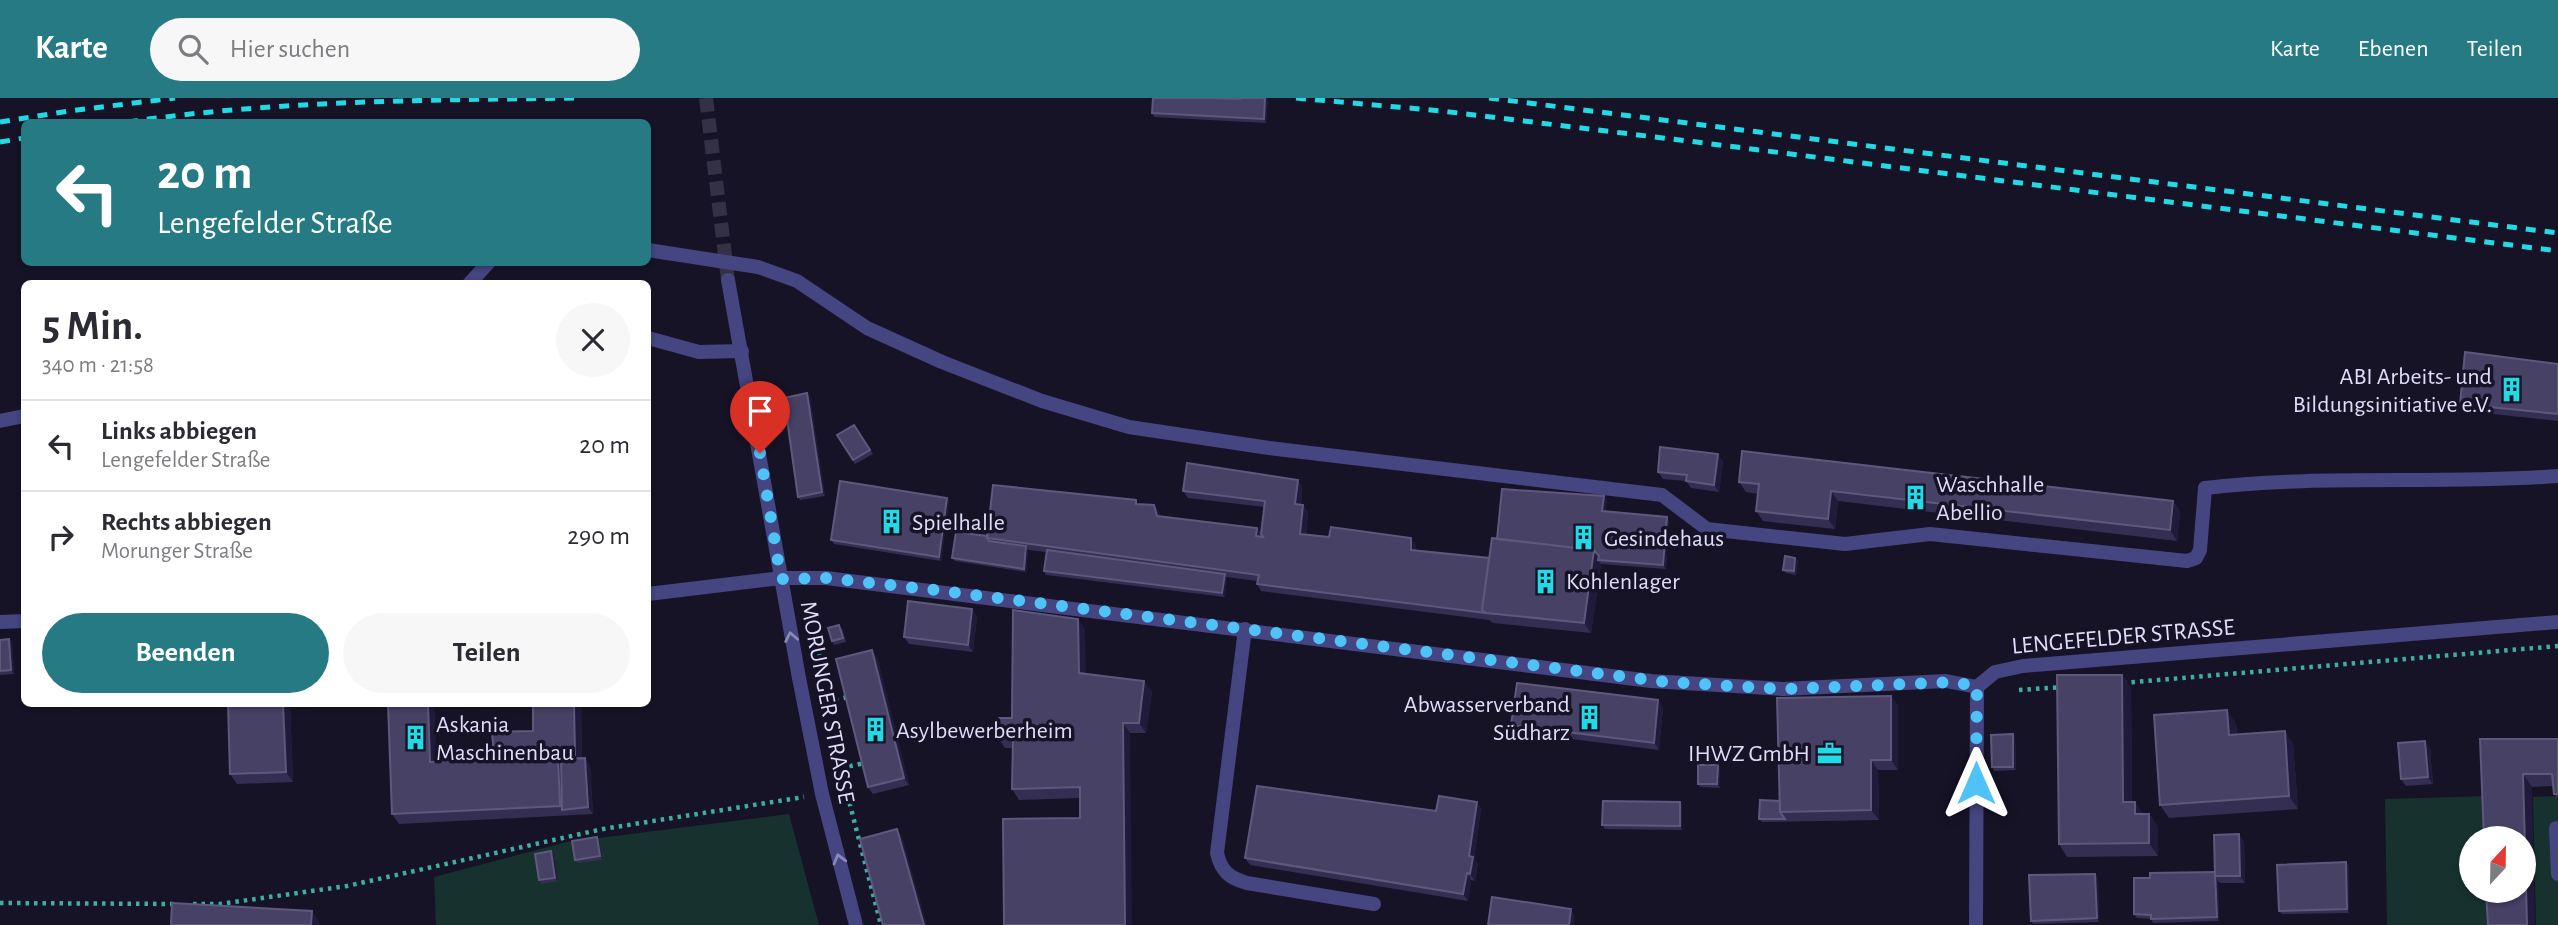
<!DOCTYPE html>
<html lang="de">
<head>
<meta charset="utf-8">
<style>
  body { margin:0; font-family:"Alegreya Sans",sans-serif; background:#f7f7f7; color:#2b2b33; height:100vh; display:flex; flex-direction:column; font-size:26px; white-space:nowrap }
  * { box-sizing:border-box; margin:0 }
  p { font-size:23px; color:#7c7c81 }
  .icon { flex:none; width:38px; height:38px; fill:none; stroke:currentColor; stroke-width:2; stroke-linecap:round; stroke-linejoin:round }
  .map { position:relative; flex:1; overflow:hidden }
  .sheet { position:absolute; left:21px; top:182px; width:630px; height:427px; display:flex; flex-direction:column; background:#fff; border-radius:10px; box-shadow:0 2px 5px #0004 }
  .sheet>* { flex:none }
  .top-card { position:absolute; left:21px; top:21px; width:630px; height:147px; border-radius:10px; box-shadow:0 2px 5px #0004; background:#267a83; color:#fff; overflow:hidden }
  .needle { width:46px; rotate:22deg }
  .controls { position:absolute; left:2459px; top:728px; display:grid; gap:14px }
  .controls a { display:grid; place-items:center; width:77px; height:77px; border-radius:50%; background:#fff; box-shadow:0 2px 5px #0004; font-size:35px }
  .pin { position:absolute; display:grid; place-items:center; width:60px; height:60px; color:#fff; margin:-72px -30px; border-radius:50% 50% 50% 0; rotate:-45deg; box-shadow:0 0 7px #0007 }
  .pin .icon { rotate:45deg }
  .me { position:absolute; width:77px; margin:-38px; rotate:0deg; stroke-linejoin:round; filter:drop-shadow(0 0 5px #0008) }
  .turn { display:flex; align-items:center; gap:24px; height:147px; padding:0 21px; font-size:32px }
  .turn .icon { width:91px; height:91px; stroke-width:2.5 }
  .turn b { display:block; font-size:49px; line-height:60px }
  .round { display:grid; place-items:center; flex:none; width:74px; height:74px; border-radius:37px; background:#f7f7f7 }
  .summary { display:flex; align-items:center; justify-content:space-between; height:119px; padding:0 21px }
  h1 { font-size:42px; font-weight:600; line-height:52px }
  .cta { display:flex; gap:14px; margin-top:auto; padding:14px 21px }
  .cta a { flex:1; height:80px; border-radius:42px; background:#267a83; color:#fff; font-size:28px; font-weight:600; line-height:80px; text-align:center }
  .cta a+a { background:#f7f7f7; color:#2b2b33 }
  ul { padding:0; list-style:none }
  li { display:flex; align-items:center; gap:21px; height:91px; padding:0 21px; border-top:2px solid #e1e1e2 }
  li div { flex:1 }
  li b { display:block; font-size:26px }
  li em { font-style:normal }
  header { display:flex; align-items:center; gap:42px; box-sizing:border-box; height:98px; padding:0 35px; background:#267a83; color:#fff }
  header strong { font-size:33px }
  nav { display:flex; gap:38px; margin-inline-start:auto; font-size:24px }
  .search { width:490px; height:63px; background:#f7f7f7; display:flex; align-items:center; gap:18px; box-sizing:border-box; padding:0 24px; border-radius:38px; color:#7c7c81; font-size:26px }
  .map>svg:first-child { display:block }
</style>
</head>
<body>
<header>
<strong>Karte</strong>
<div class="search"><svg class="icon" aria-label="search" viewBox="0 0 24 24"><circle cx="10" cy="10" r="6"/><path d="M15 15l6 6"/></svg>Hier suchen</div>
<nav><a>Karte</a><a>Ebenen</a><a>Teilen</a></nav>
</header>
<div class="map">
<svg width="2558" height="827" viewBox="0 0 2558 827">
  <rect width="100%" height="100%" fill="#161327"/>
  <path fill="#17312e" d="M2488 698 2490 740H2471V793H2493L2494 827H2387L2385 701Z
    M2558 698V827H2536L2533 699Z
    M789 716 819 827H436L434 779 567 744Z"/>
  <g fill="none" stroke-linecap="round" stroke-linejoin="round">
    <path stroke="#343147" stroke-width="14" stroke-dasharray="14 7" stroke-linecap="butt" d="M706 0 728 182"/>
    <path stroke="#3faea1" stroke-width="4.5" stroke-dasharray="3.5 5" stroke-linecap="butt" d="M813 514 824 588
      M2123 585 2558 548
      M2019 592 2062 589
      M827 604 848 599
      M841 670 865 665
      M841 672 881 827
      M0 805 177 806
      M193 806H220L347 788 603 731 804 699"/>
    <path stroke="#444581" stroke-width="14" d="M648 152 758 169 797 183 867 230 942 264 1042 303 1129 329 1269 350 1662 397 1707 431 1845 446 1930 436 2187 463 2196 460 2200 452 2205 390
      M469 186 489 164
      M648 240 699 254 742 253
      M0 323 24 318
      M1245 531 1217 755C1221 773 1229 780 1247 785L1374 806"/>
    <path stroke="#444581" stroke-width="14" d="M728 182 799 580 822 696 856 827
      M2205 390C2322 376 2441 387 2558 378
      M648 496 781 480H826L1651 583 1783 591 1946 583 1977 589
      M0 524 24 523
      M1977 589 1995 574 2023 568 2558 524
      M2556 730 2558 776
      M1976 827 1977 589"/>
    <path stroke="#20dbe5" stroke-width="5" stroke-dasharray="10 9" stroke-linecap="butt" d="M1296 0 1442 13 1688 43 2558 153
      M1489 0 2558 135
      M0 24 69 13 175 0
      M128 24C277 2 431 2 581 0
      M0 44 24 40"/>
  </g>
  <path fill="#342e53" d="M1268 0 1266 25 1154 19 1152 15Z
    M2558 266V323L2465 313 2460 306Z
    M807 295 810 299 825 398 800 402 798 399Z
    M854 327 873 356 855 366 837 337Z
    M1723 363 1719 394 1691 390 1686 383 1663 381 1658 374Z
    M1298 382 1302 389 1301 407 1308 414 1306 437 1416 447V452L1489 460 1497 441 1607 402 1605 414 1667 419 1669 423 1666 471 1601 466 1591 535 1493 525 1489 522 1261 493 1257 486V483L1226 479 1225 499 1046 477 1044 473 1046 454 1028 452 1026 474 955 463 952 460 987 438 1139 406 1154 407 1159 414 1160 418 1257 430 1262 437 1261 439H1263L1264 409 1188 400 1183 393Z
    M1739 384 2173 403 2180 413 2177 443 1838 403 1835 431 1763 423 1756 413 1758 396 1746 394Z
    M947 400 949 403 941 463 834 446 831 442Z
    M1795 460 1798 463 1796 477 1786 475 1783 472Z
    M977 518 973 554 909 546 904 539Z
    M842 530 846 544 834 547 832 543Z
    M1085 531V576L1152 593 1146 635H1130L1080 720V700L1019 702 1012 691 1013 650H1005L998 640 1012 620Z
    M0 542 12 545 14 576 0 577Z
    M877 559 909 687 873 696 868 689Z
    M2122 577 2131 590 2132 704 2143 716H2149L2158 729V758L2067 759 2059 746Z
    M1891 598 1898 608V672H1878L1879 722 1762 724 1759 721 1780 703Z
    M290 606 293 684 237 686 230 676Z
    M388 606H434L436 663 494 660 533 633V606H581L582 660 590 667 593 716 399 726 392 716Z
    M1663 609 1659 652 1516 634 1511 627Z
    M2236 625 2237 636 2293 645 2298 711 2169 720 2160 707Z
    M2013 636 2015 640 2016 672 1994 673 1992 669Z
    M2480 641H2558V702L2554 696 2553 688 2532 689Z
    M2430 650 2433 686 2406 688 2401 681Z
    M1718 667 1720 671V690L1700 689 1698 686Z
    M1477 704 1481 711 1474 761 1478 766 1475 783 1471 782 1468 803 1250 767 1245 760Z
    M1682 707V732L1605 731 1602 727Z
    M599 743 602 762 578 765 575 762Z
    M2244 743 2245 785H2220L2218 783 2219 823 2153 825 2151 821 2137 820 2134 816 2150 780 2215 774Z
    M554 757 558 783 541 786 539 782Z
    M2346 764 2349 768V815L2282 816 2279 813Z
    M2098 779 2099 824 2033 826 2031 823Z"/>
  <path fill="#201b3a" d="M1265 0H1268L1266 25 1264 21Z
    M807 295 810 299 825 398 822 394Z
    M1718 356 1723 363 1719 394 1714 387Z
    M1298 382 1302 389 1300 413 1295 406Z
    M1831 393 1838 403 1835 431 1828 421Z
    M1604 398 1607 402 1605 417 1602 413Z
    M947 400 949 403 941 463 939 459Z
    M2173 403 2180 413 2177 443 2170 432Z
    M1154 407 1159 414 1162 425 1157 418Z
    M1303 407 1308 414 1305 443 1300 436Z
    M1667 419 1669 423 1666 471 1663 467Z
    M1257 430 1262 437 1261 445 1256 438Z
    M1411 440 1416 447V459L1411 452Z
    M1026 448 1028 452 1026 474 1024 471Z
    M1594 452 1601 462H1598L1601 466 1591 535 1584 525Z
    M1795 460 1798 463 1796 477 1794 473Z
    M1225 476 1227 480 1225 499 1222 495Z
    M972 511 977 518 973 554 968 547Z
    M1078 521 1085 531 1086 585 1079 575Z
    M9 541 12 545 14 576 11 572Z
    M872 552 877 559 909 687 904 680Z
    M2122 577 2131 590 2132 717 2123 704Z
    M1144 583 1152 593 1146 635 1139 625Z
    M1891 598 1898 608V672L1891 662Z
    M1658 602 1663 609 1659 652 1654 645Z
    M283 606H290L293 684 286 674Z
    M428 606H434L437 674 430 664Z
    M574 606H581L582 667 575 657Z
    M2227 612 2236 625 2238 649 2229 637Z
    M1123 625 1130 635 1132 827H1125Z
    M2285 633 2293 645 2298 711 2289 698Z
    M2013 636 2015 640 2016 672 2013 669Z
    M2425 643 2430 650 2433 686 2428 679Z
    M558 658 566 668 562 712 560 708Z
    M585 660 590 667 593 716 588 709Z
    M1871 662 1878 672 1879 722 1871 712Z
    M1718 667 1720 671V690L1717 686Z
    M2523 676 2532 689 2535 827H2527Z
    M1477 704 1481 711 1474 761 1478 766 1475 783 1470 776 1469 758Z
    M1680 704 1682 707V732L1680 728Z
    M2135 704 2144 717 2135 716Z
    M2149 716 2158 729V758L2149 745Z
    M897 731 902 738 927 827H924Z
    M2239 736 2244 743 2245 785 2240 778Z
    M597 739 599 743 602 762 600 758Z
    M551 753 554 757 558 783 555 780Z
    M2346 764 2349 768V815L2347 811Z
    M1467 775 1471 782 1468 803 1463 796Z
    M2095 776 2098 779 2099 824 2097 820Z
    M2216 779 2218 783 2219 823 2217 819Z
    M1571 811 1575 818 1574 827H1569Z
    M312 813 319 823V827H311Z"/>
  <path fill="#464165" stroke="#5e597c" stroke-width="2" d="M1153 0H1214L1240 1V0H1265L1264 21 1152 15Z
    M2465 254 2558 266V316L2460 306Z
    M807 295 822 394 798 399 784 300Z
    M854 327 870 352 853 362 837 337Z
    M1660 349 1718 356 1714 387 1686 383 1687 377 1658 374Z
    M1742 353 2173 403 2170 432 1831 393 1828 421 1756 413 1759 386 1739 384Z
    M1187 365 1298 382 1295 406 1303 407 1300 436 1329 439 1331 429 1411 440V452L1489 460 1482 512 1485 515 1257 486 1259 477 987 440 993 387 1136 402V406L1154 407 1157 418 1257 430 1256 438 1263 439 1261 436 1265 403 1183 393Z
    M840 383 947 400 939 459 831 442Z
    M1502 391 1604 398 1602 413 1667 419 1663 467 1598 462 1599 458 1594 452 1497 441Z
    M956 434 987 438 989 443 1026 448 1024 471 952 460Z
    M1492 440 1594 452 1584 525 1486 515 1482 512Z
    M1047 452 1225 476 1222 495 1044 473Z
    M1785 458 1795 460 1794 473 1783 472Z
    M908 503 972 511 968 547 904 539Z
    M1013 512 1078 521 1079 575 1144 583 1139 625H1123L1125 827H1004L1003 721 1080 720V689L1012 691 1013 640H998L999 620H1012Z
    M839 527 843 540 832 543 828 530Z
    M9 541 11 572 0 573V542Z
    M872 552 904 680 868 689 836 561Z
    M2057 577H2122L2123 704H2135V716H2149V745L2059 746Z
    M1517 585 1658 602 1654 645 1511 627Z
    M1891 598V662H1871V712L1780 714 1777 600Z
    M228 606H283L286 674 230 676Z
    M388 606H428L430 664 494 660 492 634 533 633V606H574L575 657 558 658 560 708 392 716Z
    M2227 612 2229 637 2285 633 2289 698 2160 707 2154 617Z
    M2013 636V669H1992L1991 637Z
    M2480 641H2558V696H2554L2552 676H2523L2527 827H2488L2486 793H2524V740H2484Z
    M2425 643 2428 679 2401 681 2398 645Z
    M585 660 588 709 562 712 561 661Z
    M1698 667H1718L1717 686H1698Z
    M1257 688 1436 713 1439 698 1477 704 1469 758 1473 759 1470 776 1467 775 1463 796 1245 760Z
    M1760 702 1780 703V714L1785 721H1759Z
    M1603 703 1680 704V728L1602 727Z
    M897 731 924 827H883L860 741Z
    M2239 736 2240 778H2215L2214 737Z
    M597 739 600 758 575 762 572 743Z
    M551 753 555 780 539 782 535 756Z
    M2346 764 2347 811 2279 813 2277 767Z
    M2215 774 2217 819 2151 821V817L2134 816V780H2150V775Z
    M2095 776 2097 820 2031 823 2029 777Z
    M1492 799 1571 811 1569 827H1488Z
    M172 805 312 813 311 827H171Z"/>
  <defs><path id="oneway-chevron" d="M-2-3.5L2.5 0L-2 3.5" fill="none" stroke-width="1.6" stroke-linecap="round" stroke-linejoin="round" transform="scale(1.75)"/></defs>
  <g stroke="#8a89b8">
    <use href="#oneway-chevron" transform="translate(791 539) rotate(-101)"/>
    <use href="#oneway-chevron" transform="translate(839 761) rotate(-105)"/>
  </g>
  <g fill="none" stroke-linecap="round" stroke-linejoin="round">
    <path stroke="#4fc3f7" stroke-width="12" stroke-dasharray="0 21.6" d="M760 355 781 481 826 480 935 492 1666 584 1783 591 1955 584 1977 589 1976 685"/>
  </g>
  <defs>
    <symbol id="building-bare" viewBox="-9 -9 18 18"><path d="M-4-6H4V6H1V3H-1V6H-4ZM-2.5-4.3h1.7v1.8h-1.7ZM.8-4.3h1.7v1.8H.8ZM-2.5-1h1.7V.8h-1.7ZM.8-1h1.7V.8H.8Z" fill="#20dbe5" stroke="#161327" stroke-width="2.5" paint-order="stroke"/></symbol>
    <symbol id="office-bare" viewBox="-9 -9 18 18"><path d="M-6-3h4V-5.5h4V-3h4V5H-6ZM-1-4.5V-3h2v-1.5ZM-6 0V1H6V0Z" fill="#20dbe5" stroke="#161327" stroke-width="2.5" paint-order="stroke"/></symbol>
  </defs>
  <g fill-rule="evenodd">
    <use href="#building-bare" x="2494" y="274" width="35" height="35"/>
    <use href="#building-bare" x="1898" y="382" width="35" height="35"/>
    <use href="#building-bare" x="874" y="406" width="35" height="35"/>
    <use href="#building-bare" x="1566" y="422" width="35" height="35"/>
    <use href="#building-bare" x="1528" y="466" width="35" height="35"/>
    <use href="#building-bare" x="1572" y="602" width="35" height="35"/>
    <use href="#building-bare" x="858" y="614" width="35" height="35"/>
    <use href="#building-bare" x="398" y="622" width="35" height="35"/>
    <use href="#office-bare" x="1812" y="638" width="35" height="35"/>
  </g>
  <g text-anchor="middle" stroke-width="7" stroke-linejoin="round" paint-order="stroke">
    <g font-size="24" fill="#dfddfb" stroke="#161327" text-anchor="start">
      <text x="2492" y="286" text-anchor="end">ABI Arbeits- und<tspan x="2492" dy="28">Bildungsinitiative e.V.</tspan></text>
      <text x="1936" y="394">Waschhalle<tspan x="1936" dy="28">Abellio</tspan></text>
      <text x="912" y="432">Spielhalle</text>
      <text x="1604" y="448">Gesindehaus</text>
      <text x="1566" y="491">Kohlenlager</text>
      <text x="1570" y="614" text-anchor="end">Abwasserverband<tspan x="1570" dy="28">Südharz</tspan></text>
      <text x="436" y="634">Askania<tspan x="436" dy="28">Maschinenbau</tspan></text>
      <text x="896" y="640">Asylbewerberheim</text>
      <text x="1810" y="663" text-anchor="end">IHWZ GmbH</text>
    </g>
    <g font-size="24" fill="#dfddfb" stroke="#161327">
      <text transform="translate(2123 538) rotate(-5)" y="8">LENGEFELDER STRASSE</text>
      <text transform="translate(828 604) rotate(79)" y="8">MORUNGER STRASSE</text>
    </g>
  </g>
</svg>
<div class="controls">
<a><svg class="needle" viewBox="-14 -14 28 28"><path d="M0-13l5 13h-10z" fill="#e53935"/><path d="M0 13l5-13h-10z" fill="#7c7c81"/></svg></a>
</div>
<div class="pin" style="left:760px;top:355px;background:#d93025"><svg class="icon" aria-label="arrive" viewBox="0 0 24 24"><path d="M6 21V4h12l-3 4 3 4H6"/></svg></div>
<svg class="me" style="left:1976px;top:685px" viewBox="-20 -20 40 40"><path d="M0-17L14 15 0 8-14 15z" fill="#4fc3f7" stroke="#fff" stroke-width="4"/></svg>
<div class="top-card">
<div class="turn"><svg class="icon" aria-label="left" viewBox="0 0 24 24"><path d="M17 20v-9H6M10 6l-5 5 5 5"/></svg><div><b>20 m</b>Lengefelder Straße</div></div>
</div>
<section class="sheet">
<div class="summary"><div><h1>5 Min.</h1><p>340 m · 21:58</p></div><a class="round"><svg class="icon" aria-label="close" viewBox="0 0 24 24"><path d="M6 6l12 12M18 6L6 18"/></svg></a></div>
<ul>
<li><svg class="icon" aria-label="left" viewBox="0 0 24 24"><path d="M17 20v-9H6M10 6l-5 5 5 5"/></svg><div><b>Links abbiegen</b><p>Lengefelder Straße</p></div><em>20 m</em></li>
<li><svg class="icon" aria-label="right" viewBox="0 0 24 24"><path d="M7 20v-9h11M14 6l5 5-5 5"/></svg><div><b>Rechts abbiegen</b><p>Morunger Straße</p></div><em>290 m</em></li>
</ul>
<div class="cta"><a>Beenden</a><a>Teilen</a></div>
</section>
</div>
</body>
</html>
